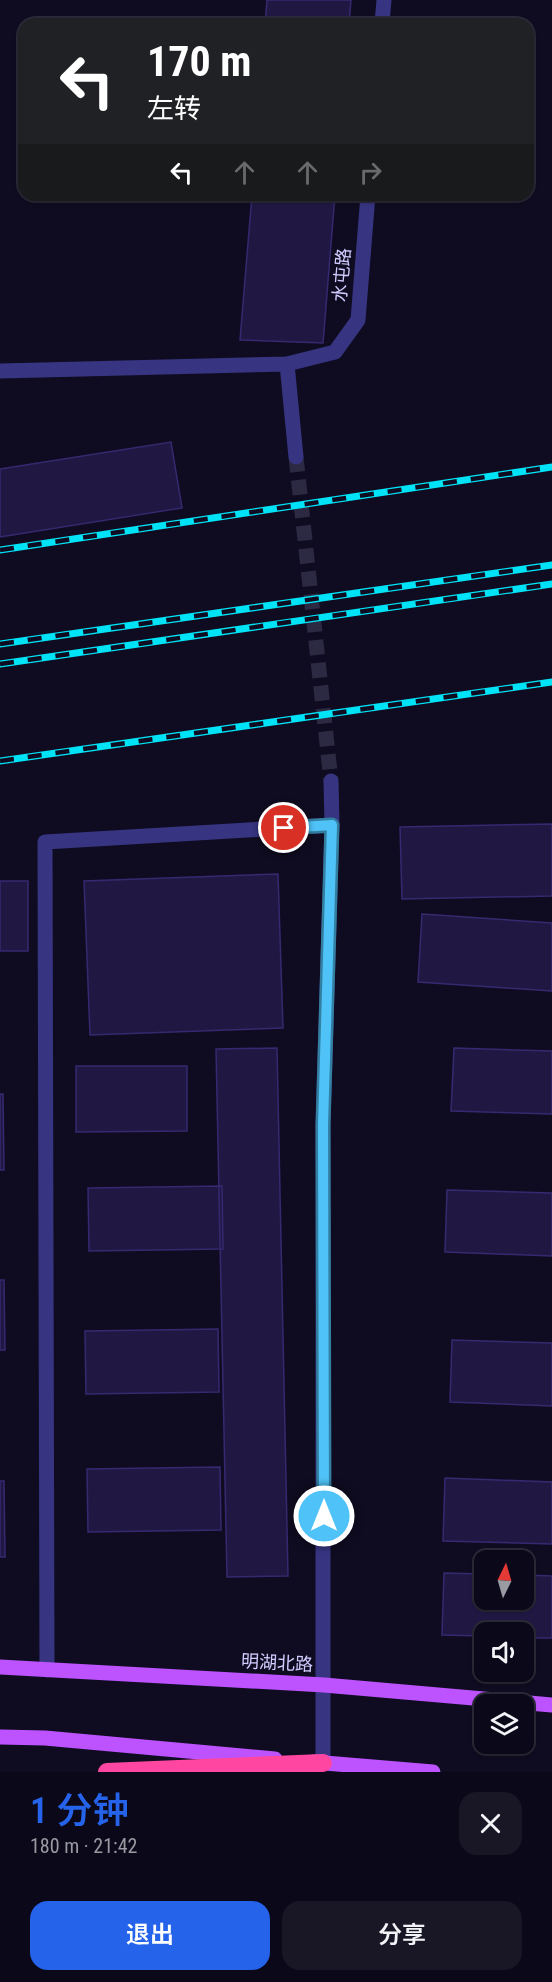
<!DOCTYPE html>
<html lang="zh">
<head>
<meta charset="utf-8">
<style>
  body { margin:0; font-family:"Roboto Condensed","Noto Sans SC",sans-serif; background:#191726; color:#f1f3f6; height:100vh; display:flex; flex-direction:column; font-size:22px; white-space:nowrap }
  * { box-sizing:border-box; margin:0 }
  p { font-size:20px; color:#9a9aa2 }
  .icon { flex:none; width:33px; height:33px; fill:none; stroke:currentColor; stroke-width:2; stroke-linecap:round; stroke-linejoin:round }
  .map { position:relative; height:1772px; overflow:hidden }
  .drawer { display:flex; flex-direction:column; background:#0b0919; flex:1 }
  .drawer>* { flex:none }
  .hud { position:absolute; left:18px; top:18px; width:516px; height:183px; border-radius:18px; box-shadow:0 2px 4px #0004,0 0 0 2px #2b2a38; background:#202124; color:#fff; overflow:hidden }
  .needle { width:39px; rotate:5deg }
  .controls { position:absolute; left:474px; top:1550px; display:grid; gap:12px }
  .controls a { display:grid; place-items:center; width:60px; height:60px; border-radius:12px; background:#0b0919; box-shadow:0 2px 4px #0004,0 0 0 2px #2b2a38; font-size:30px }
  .pin { position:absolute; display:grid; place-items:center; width:51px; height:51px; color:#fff; margin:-26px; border:3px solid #fff; border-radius:50%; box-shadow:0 2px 6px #0007 }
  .me { position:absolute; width:66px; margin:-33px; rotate:0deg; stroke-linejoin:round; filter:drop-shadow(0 0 4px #0008) }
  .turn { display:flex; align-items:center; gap:21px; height:126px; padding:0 30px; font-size:27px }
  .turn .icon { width:78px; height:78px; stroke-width:2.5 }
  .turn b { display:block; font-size:42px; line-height:51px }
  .lanes { display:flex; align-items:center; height:57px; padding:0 30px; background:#0003; justify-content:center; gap:30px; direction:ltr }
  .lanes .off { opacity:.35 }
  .round { display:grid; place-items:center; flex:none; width:63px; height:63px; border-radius:18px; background:#191726 }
  .headline { display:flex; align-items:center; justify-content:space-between; height:102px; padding:0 30px }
  h1 { font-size:36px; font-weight:600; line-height:45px; color:#2563eb }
  .cta { display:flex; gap:12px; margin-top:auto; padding:12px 30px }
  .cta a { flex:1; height:69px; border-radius:18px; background:#2563eb; color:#fff; font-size:24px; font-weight:600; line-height:69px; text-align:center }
  .cta a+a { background:#191726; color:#f1f3f6 }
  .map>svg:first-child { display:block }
</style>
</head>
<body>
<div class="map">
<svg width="552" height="1772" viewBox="0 0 552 1772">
  <rect width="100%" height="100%" fill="#0f0c21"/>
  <path fill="#201843" stroke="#362970" stroke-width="1.5" d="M267 0H351L349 24H265Z
    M252 195H335L323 343 240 340Z
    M171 442 182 508 0 537V469Z
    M552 824V896L402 899 400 827Z
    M278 874 283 1028 90 1035 84 881Z
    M0 881H28V951H0Z
    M422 914 552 923V991L418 982Z
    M277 1048 288 1576 227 1577 216 1049Z
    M454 1048 552 1051V1114L451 1111Z
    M76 1066H187V1131L76 1132Z
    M0 1094H3L4 1170H0Z
    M222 1186 223 1249 89 1251 88 1188Z
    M447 1190 552 1193V1256L445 1252Z
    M0 1280H4L5 1350H0Z
    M218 1329 219 1392 86 1394 85 1331Z
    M452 1340 552 1343V1406L450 1402Z
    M220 1467 221 1530 88 1532 87 1469Z
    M445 1478 552 1482V1544L443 1541Z
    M0 1481H4L5 1557H0Z
    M444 1573 484 1574V1599H524V1575L552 1576V1638H524V1632H484V1636L442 1635Z"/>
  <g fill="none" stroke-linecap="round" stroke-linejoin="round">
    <path stroke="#2c2942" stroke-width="15" stroke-dasharray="15 8" stroke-linecap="butt" d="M296 457 331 781"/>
    <path stroke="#373582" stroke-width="15" d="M382 24 384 0
      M0 371 287 364
      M296 457 287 364 335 352 358 320 368 195
      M47 1670 45 842 332 825
      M323 1763V1125L332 825 331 781"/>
    <path stroke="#bc53ff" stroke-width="15" d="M0 1667 324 1685 552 1705
      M0 1737 45 1738 275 1759
      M313 1762 433 1772"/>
    <path stroke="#ff47a2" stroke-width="18" d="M107 1772 323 1763"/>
    <defs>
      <path id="rail" d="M0 550 552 467
        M0 644 552 565
        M0 664 552 584
        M0 761 552 682"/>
    </defs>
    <use href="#rail" stroke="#00e3f7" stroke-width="7"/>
    <use href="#rail" stroke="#0f0c21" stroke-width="4.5" stroke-dasharray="14" stroke-linecap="butt"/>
  </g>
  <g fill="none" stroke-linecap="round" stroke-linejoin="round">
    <defs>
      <path id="route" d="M284 828 332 825 323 1125 324 1516"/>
    </defs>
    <use href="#route" stroke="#337fa1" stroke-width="15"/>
    <use href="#route" stroke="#4fc3f7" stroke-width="10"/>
  </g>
  <g text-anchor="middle" stroke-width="4.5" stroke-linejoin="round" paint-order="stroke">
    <g font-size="18" fill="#d1ccff" stroke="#0f0c21">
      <text transform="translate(342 275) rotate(-85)" y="6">水屯路</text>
      <text transform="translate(277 1663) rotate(3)" y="6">明湖北路</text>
    </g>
  </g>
</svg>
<div class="controls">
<a><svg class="needle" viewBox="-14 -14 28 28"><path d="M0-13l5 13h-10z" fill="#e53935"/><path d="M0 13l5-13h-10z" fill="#9a9aa2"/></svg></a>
<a><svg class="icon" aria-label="sound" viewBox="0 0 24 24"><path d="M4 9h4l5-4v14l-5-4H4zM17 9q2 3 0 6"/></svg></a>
<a><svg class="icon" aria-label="layers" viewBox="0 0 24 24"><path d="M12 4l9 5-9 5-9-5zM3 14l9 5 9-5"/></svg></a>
</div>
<div class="pin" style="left:284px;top:828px;background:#d93025"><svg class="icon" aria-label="arrive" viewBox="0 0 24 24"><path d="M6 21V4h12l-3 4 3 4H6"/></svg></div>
<svg class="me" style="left:324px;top:1516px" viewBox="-20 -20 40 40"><circle r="17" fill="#4fc3f7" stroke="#fff" stroke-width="3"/><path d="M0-11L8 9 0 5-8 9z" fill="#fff"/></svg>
<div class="hud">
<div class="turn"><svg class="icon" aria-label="left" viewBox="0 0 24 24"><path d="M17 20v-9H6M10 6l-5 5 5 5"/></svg><div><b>170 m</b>左转</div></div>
<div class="lanes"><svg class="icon" aria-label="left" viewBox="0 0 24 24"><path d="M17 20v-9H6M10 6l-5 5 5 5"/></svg><svg class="icon off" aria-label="ahead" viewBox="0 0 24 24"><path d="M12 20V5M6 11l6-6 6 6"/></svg><svg class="icon off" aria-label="ahead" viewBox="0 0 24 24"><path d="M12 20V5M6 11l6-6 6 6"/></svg><svg class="icon off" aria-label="right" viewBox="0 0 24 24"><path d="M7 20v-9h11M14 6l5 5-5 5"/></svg></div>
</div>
</div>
<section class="drawer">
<div class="headline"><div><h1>1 分钟</h1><p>180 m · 21:42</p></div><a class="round"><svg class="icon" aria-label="close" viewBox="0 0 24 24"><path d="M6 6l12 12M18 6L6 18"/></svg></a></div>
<div class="cta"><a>退出</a><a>分享</a></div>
</section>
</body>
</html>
